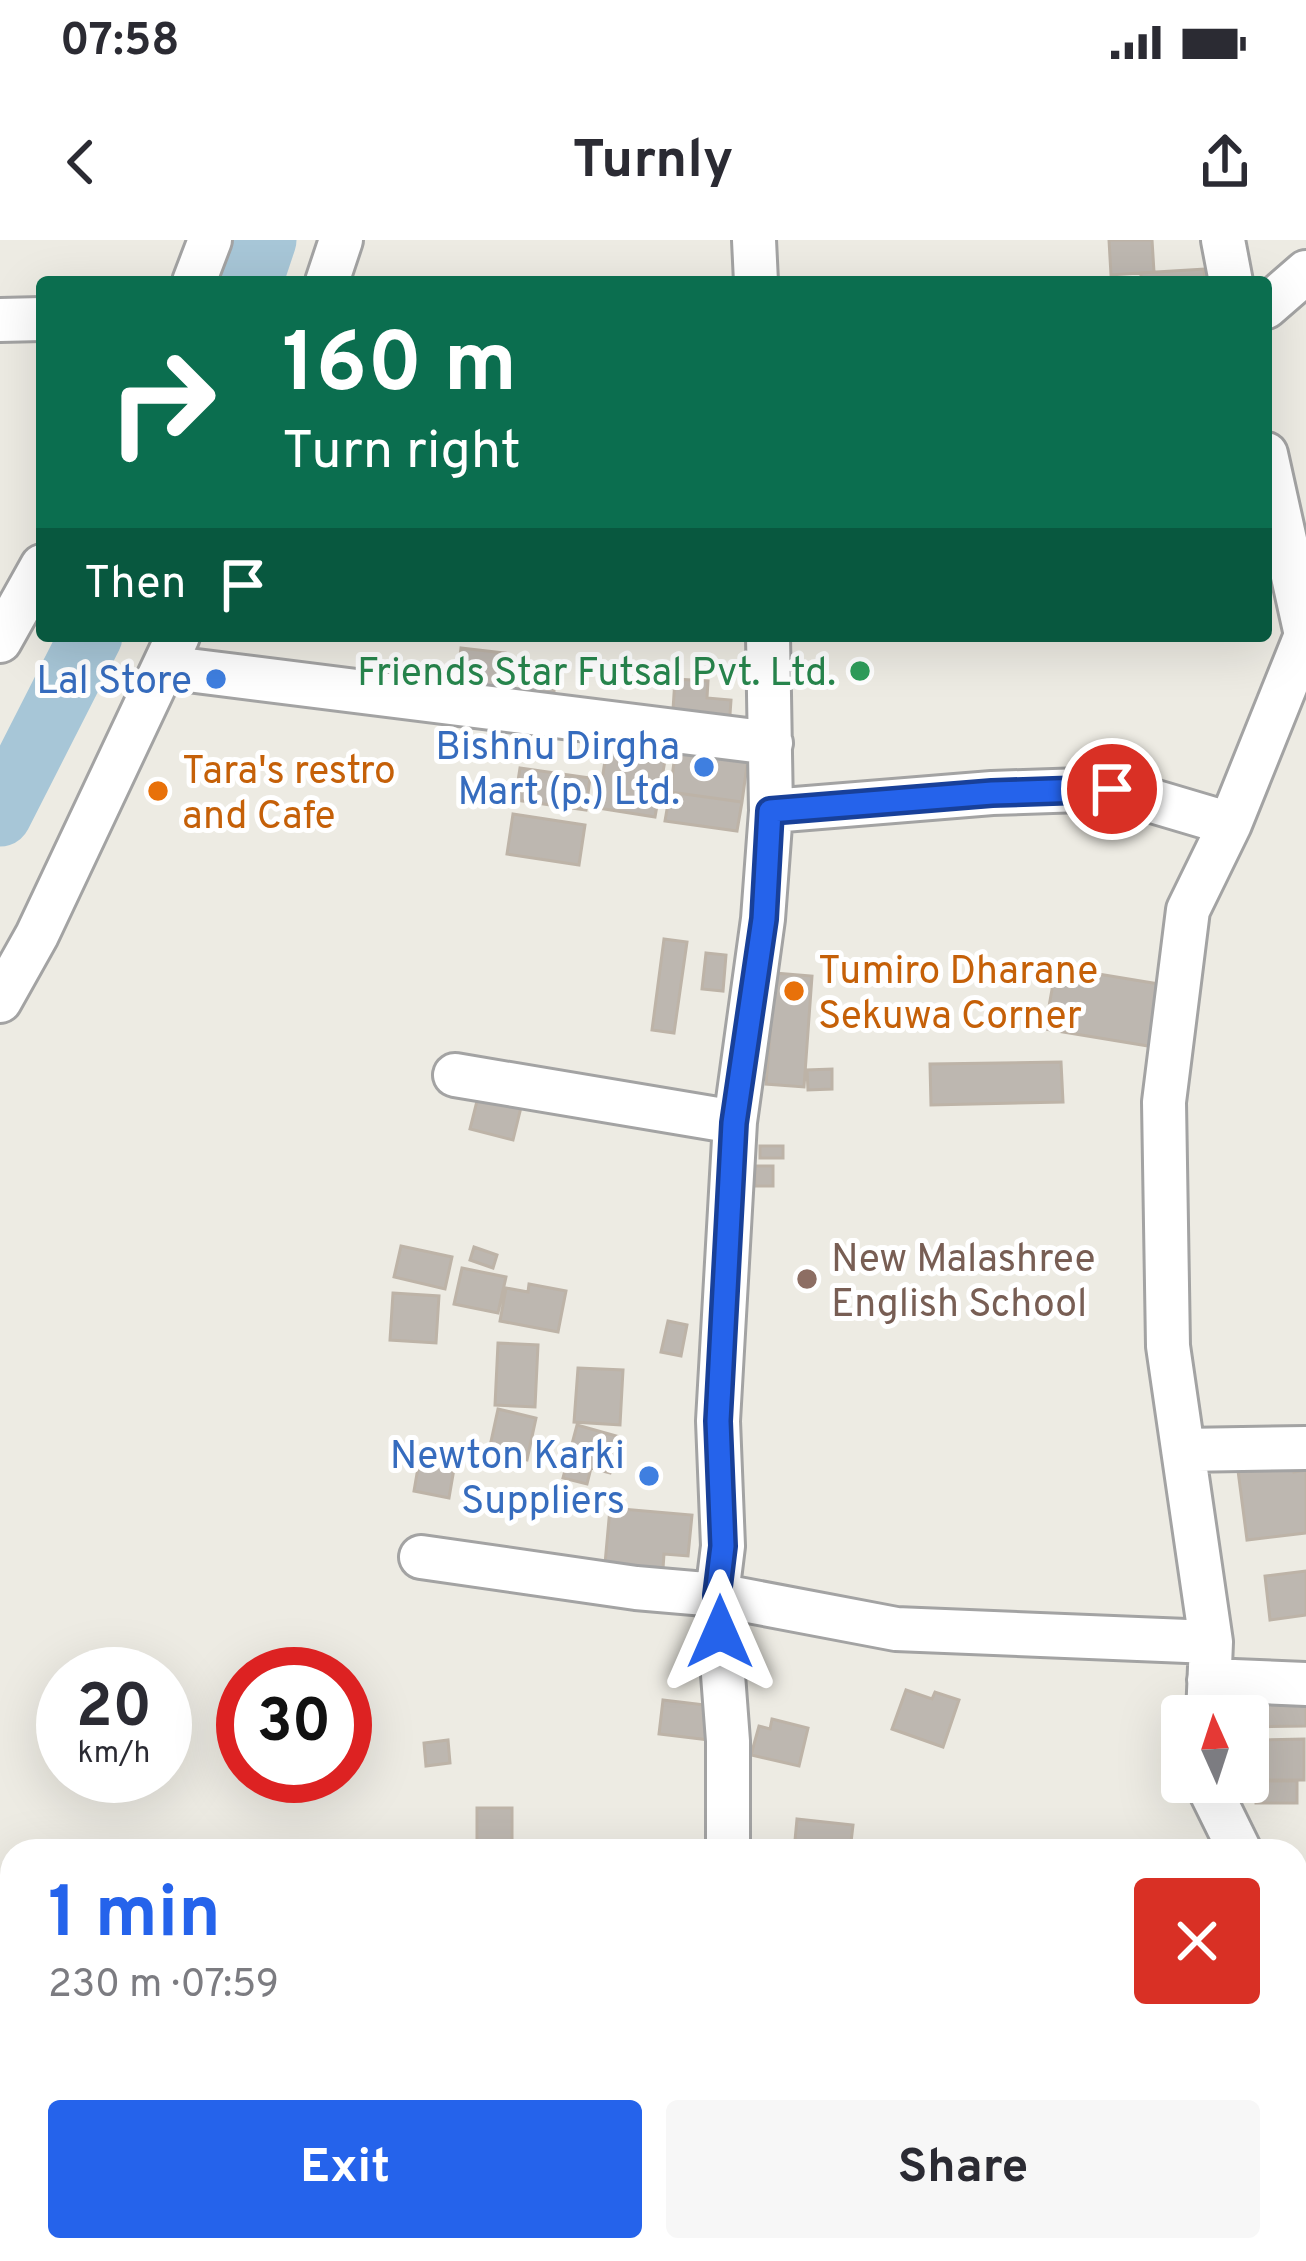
<!DOCTYPE html>
<html lang="en">
<head>
<meta charset="utf-8">
<style>
  body { margin:0; font-family:Overpass,sans-serif; background:#f7f7f7; color:#2b2b33; height:100vh; display:flex; flex-direction:column; font-size:45px; white-space:nowrap }
  * { box-sizing:border-box; margin:0 }
  p { font-size:39px; color:#7c7c81 }
  .icon { flex:none; width:66px; height:66px; fill:none; stroke:currentColor; stroke-width:2; stroke-linecap:round; stroke-linejoin:round }
  .map { position:relative; flex:1; overflow:hidden }
  .sheet { position:absolute; left:0px; top:1599px; width:1308px; height:423px; display:flex; flex-direction:column; background:#fff; border-radius:36px 36px 0 0; box-shadow:0 12px 48px #0002 }
  .sheet>* { flex:none }
  .banner { position:absolute; left:36px; top:36px; width:1236px; height:366px; border-radius:12px; box-shadow:0 12px 48px #0002; background:#0b6e4f; color:#fff; overflow:hidden }
  .needle { width:78px; rotate:357deg }
  .buttons { position:absolute; left:1161px; top:1455px; display:grid; gap:24px }
  .buttons a { display:grid; place-items:center; width:108px; height:108px; border-radius:12px; background:#fff; box-shadow:0 12px 48px #0002; font-size:60px }
  .speed { position:absolute; left:36px; top:1407px; display:flex; gap:24px; font-size:60px; font-weight:700; text-align:center }
  .speed>* { display:grid; place-content:center; width:156px; height:156px; border-radius:50%; background:#fff; box-shadow:0 12px 48px #0002; line-height:1 }
  .speed small { font-size:30px; font-weight:400 }
  .speed .limit { border:18px solid #d22; background:#fff; color:#111 }
  .pin { position:absolute; display:grid; place-items:center; width:102px; height:102px; color:#fff; margin:-51px; border:6px solid #fff; border-radius:50%; box-shadow:0 3px 12px #0007 }
  .me { position:absolute; width:132px; margin:-66px; rotate:0deg; stroke-linejoin:round; filter:drop-shadow(0 0 9px #0008) }
  .turn { display:flex; align-items:center; gap:42px; height:252px; padding:0 48px; font-size:54px }
  .turn .icon { width:156px; height:156px; stroke-width:2.5 }
  .turn b { display:block; font-size:84px; line-height:102px }
  .then { display:flex; align-items:center; height:114px; padding:0 48px; background:#0003; gap:24px; font-size:45px }
  .round { display:grid; place-items:center; flex:none; width:126px; height:126px; border-radius:12px; background:#f7f7f7 }
  .summary { display:flex; align-items:center; justify-content:space-between; height:204px; padding:0 48px }
  h1 { font-size:72px; font-weight:700; line-height:90px; color:#2563eb }
  .cta { display:flex; gap:24px; margin-top:auto; padding:24px 48px }
  .cta a { flex:1; height:138px; border-radius:12px; background:#2563eb; color:#fff; font-size:48px; font-weight:700; line-height:138px; text-align:center }
  .cta a+a { background:#f7f7f7; color:#2b2b33 }
  .status { display:flex; justify-content:space-between; align-items:center; height:84px; padding:0 60px; background:#fff; direction:ltr }
  .status svg { height:33px; fill:currentColor }
  header { display:flex; justify-content:space-between; align-items:center; height:156px; padding:0 48px; background:#fff; font-size:54px; font-weight:700 }
  .map>svg:first-child { display:block }
</style>
</head>
<body>
<div class="status"><b>07:58</b><svg viewBox="0 0 49 12"><path d="M0 12V9h3v3zM5 12V6h3v6zM10 12V3h3v9zM15 12V0h3v12zM26 1h20v11H26zM47 4h2v5h-2z"/></svg></div>
<header><svg class="icon" aria-label="back" viewBox="0 0 24 24"><path d="M15 5l-7 7 7 7"/></svg>Turnly<svg class="icon" aria-label="share" viewBox="0 0 24 24"><path d="M12 15V3M7 8l5-5 5 5M5 13v7h14v-7"/></svg></header>
<div class="map">
<svg width="1306" height="2021" viewBox="0 0 1306 2021">
  <rect width="100%" height="100%" fill="#edebe3"/>
  <g fill="none" stroke-linecap="round" stroke-linejoin="round">
    <path stroke="#a7c6d7" stroke-width="63" d="M251 42 265 0
      M0 575 91 396"/>
  </g>
  <path fill="#bdb7b0" stroke="#bdb3a7" stroke-width="3" d="M1109 0H1152L1154 32 1111 35Z
    M1204 29 1205 42H1141V33Z
    M461 408 505 413 499 456 456 451Z
    M522 428 554 429V461L520 460Z
    M675 439 708 441 707 458 731 460 729 489 672 485Z
    M608 500 667 509 655 577 598 568Z
    M677 500 749 511 742 562 670 552Z
    M520 528 590 538 586 570 515 560Z
    M670 552 742 562 737 591 665 581Z
    M513 574 585 585 579 625 507 614Z
    M664 699 687 702 674 793 652 790Z
    M706 713 726 715 723 751 702 749Z
    M1056 727 1165 745 1154 807 1045 789Z
    M775 733 812 736 804 847 766 844Z
    M1061 822 1063 862 931 865 930 824Z
    M832 829V849L808 850 807 830Z
    M481 845 524 855 513 900 470 889Z
    M760 906H783V918H760Z
    M755 926H773V946H755Z
    M401 1006 452 1017 445 1049 394 1037Z
    M474 1007 497 1015 493 1028 470 1020Z
    M462 1028 506 1037 498 1073 454 1064Z
    M529 1044 566 1051 558 1092 500 1081 506 1048 528 1052Z
    M393 1053 439 1056 436 1103 390 1100Z
    M668 1081 687 1085 681 1116 661 1112Z
    M498 1103 538 1105 535 1167 495 1165Z
    M578 1128 623 1130 620 1185 574 1182Z
    M498 1169 536 1178 527 1220 489 1211Z
    M577 1185 620 1197 610 1233 591 1228 587 1244 563 1238Z
    M1291 1215 1294 1232 1306 1230V1293L1247 1300 1237 1223Z
    M420 1216 455 1223 449 1258 414 1251Z
    M610 1268 692 1275 688 1316 664 1314 663 1329 605 1324Z
    M1306 1331V1375L1270 1380 1265 1336Z
    M906 1450 932 1459 935 1452 959 1460 943 1507 892 1489Z
    M663 1460 722 1467 718 1501 659 1494Z
    M1253 1460H1306V1486L1248 1487V1476L1242 1474H1254Z
    M772 1479 808 1488 799 1526 751 1515 759 1486 770 1489Z
    M1304 1499V1540H1265L1264 1500Z
    M448 1500 450 1523 426 1526 424 1503Z
    M1256 1541H1297V1563H1256Z
    M477 1568H512V1610H477Z
    M797 1579 853 1585 850 1611H794Z"/>
  <g fill="none" stroke-linecap="round" stroke-linejoin="round">
    <defs>
      <path id="minor" d="M754 0 756 42
        M1223 0 1231 42
        M194 42 210 0
        M327 42 341 0
        M1266 67 1306 32
        M0 80 42 79
        M0 401 42 326
        M164 427 771 503
        M771 571 992 553 1112 549 1230 584
        M0 761 37 695 178 396
        M455 835 735 882
        M1183 1210 1306 1208
        M421 1317 636 1348 717 1355 896 1389 1211 1402
        M1209 1440 1306 1444
        M1208 1476 1211 1402 1168 1106 1164 862 1188 670 1230 584 1306 395 1266 214
        M1206 1542 1240 1611
        M728 1611V1501L717 1355 723 1306 718 1181 735 882 763 679 771 571 768 396
        M1296 1689 1306 1701
        M1056 2017 1088 2021
        M660 2021 662 2010"/>
    </defs>
    <use href="#minor" stroke="#a3a3a3" stroke-width="48"/>
    <use href="#minor" stroke="#fff" stroke-width="42"/>
  </g>
  <g fill="none" stroke-linecap="round" stroke-linejoin="round">
    <defs>
      <path id="route" d="M720 1392 717 1355 723 1306 718 1181 734 883 764 679 770 571 992 553 1112 549"/>
    </defs>
    <use href="#route" stroke="#184099" stroke-width="30"/>
    <use href="#route" stroke="#2563eb" stroke-width="21"/>
  </g>
  <circle fill="#2e9e5b" stroke="#fff" stroke-width="4.5" cx="860" cy="431" r="12"/>
  <g fill="#3f7fe0" stroke="#fff" stroke-width="4.5">
    <circle cx="216" cy="439" r="12"/>
    <circle cx="704" cy="527" r="12"/>
    <circle cx="649" cy="1236" r="12"/>
  </g>
  <g fill="#e8710a" stroke="#fff" stroke-width="4.5">
    <circle cx="158" cy="551" r="12"/>
    <circle cx="794" cy="751" r="12"/>
  </g>
  <circle fill="#8d6e63" stroke="#fff" stroke-width="4.5" cx="807" cy="1039" r="12"/>
  <g text-anchor="middle" stroke-width="10" stroke-linejoin="round" paint-order="stroke">
    <g font-size="39" fill="#27864d" stroke="#fff" text-anchor="end">
      <text x="836" y="445">Friends Star Futsal Pvt. Ltd.</text>
    </g>
    <g font-size="39" fill="#366cbe" stroke="#fff" text-anchor="end">
      <text x="192" y="453">Lal Store</text>
      <text x="680" y="519">Bishnu Dirgha<tspan x="680" dy="45">Mart (p.) Ltd.</tspan></text>
      <text x="625" y="1228">Newton Karki<tspan x="625" dy="45">Suppliers</tspan></text>
    </g>
    <g font-size="39" fill="#c56008" stroke="#fff" text-anchor="start">
      <text x="182" y="543">Tara's restro<tspan x="182" dy="45">and Cafe</tspan></text>
      <text x="818" y="743">Tumiro Dharane<tspan x="818" dy="45">Sekuwa Corner</tspan></text>
    </g>
    <g font-size="39" fill="#785e54" stroke="#fff" text-anchor="start">
      <text x="831" y="1031">New Malashree<tspan x="831" dy="45">English School</tspan></text>
    </g>
  </g>
</svg>
<div class="buttons">
<a><svg class="needle" viewBox="-14 -14 28 28"><path d="M0-13l5 13h-10z" fill="#e53935"/><path d="M0 13l5-13h-10z" fill="#7c7c81"/></svg></a>
</div>
<div class="speed"><div>20<small>km/h</small></div><div class="limit">30</div></div>
<div class="pin" style="left:1112px;top:549px;background:#d93025"><svg class="icon" aria-label="arrive" viewBox="0 0 24 24"><path d="M6 21V4h12l-3 4 3 4H6"/></svg></div>
<svg class="me" style="left:720px;top:1392px" viewBox="-20 -20 40 40"><path d="M0-17L14 15 0 8-14 15z" fill="#2563eb" stroke="#fff" stroke-width="4"/></svg>
<div class="banner">
<div class="turn"><svg class="icon" aria-label="right" viewBox="0 0 24 24"><path d="M7 20v-9h11M14 6l5 5-5 5"/></svg><div><b>160 m</b>Turn right</div></div>
<div class="then">Then<svg class="icon" aria-label="arrive" viewBox="0 0 24 24"><path d="M6 21V4h12l-3 4 3 4H6"/></svg></div>
</div>
<section class="sheet">
<div class="summary"><div><h1>1 min</h1><p>230 m · 07:59</p></div><a class="round" style="background:#d93025;color:#fff"><svg class="icon" aria-label="close" viewBox="0 0 24 24"><path d="M6 6l12 12M18 6L6 18"/></svg></a></div>
<div class="cta"><a>Exit</a><a>Share</a></div>
</section>
</div>
</body>
</html>
